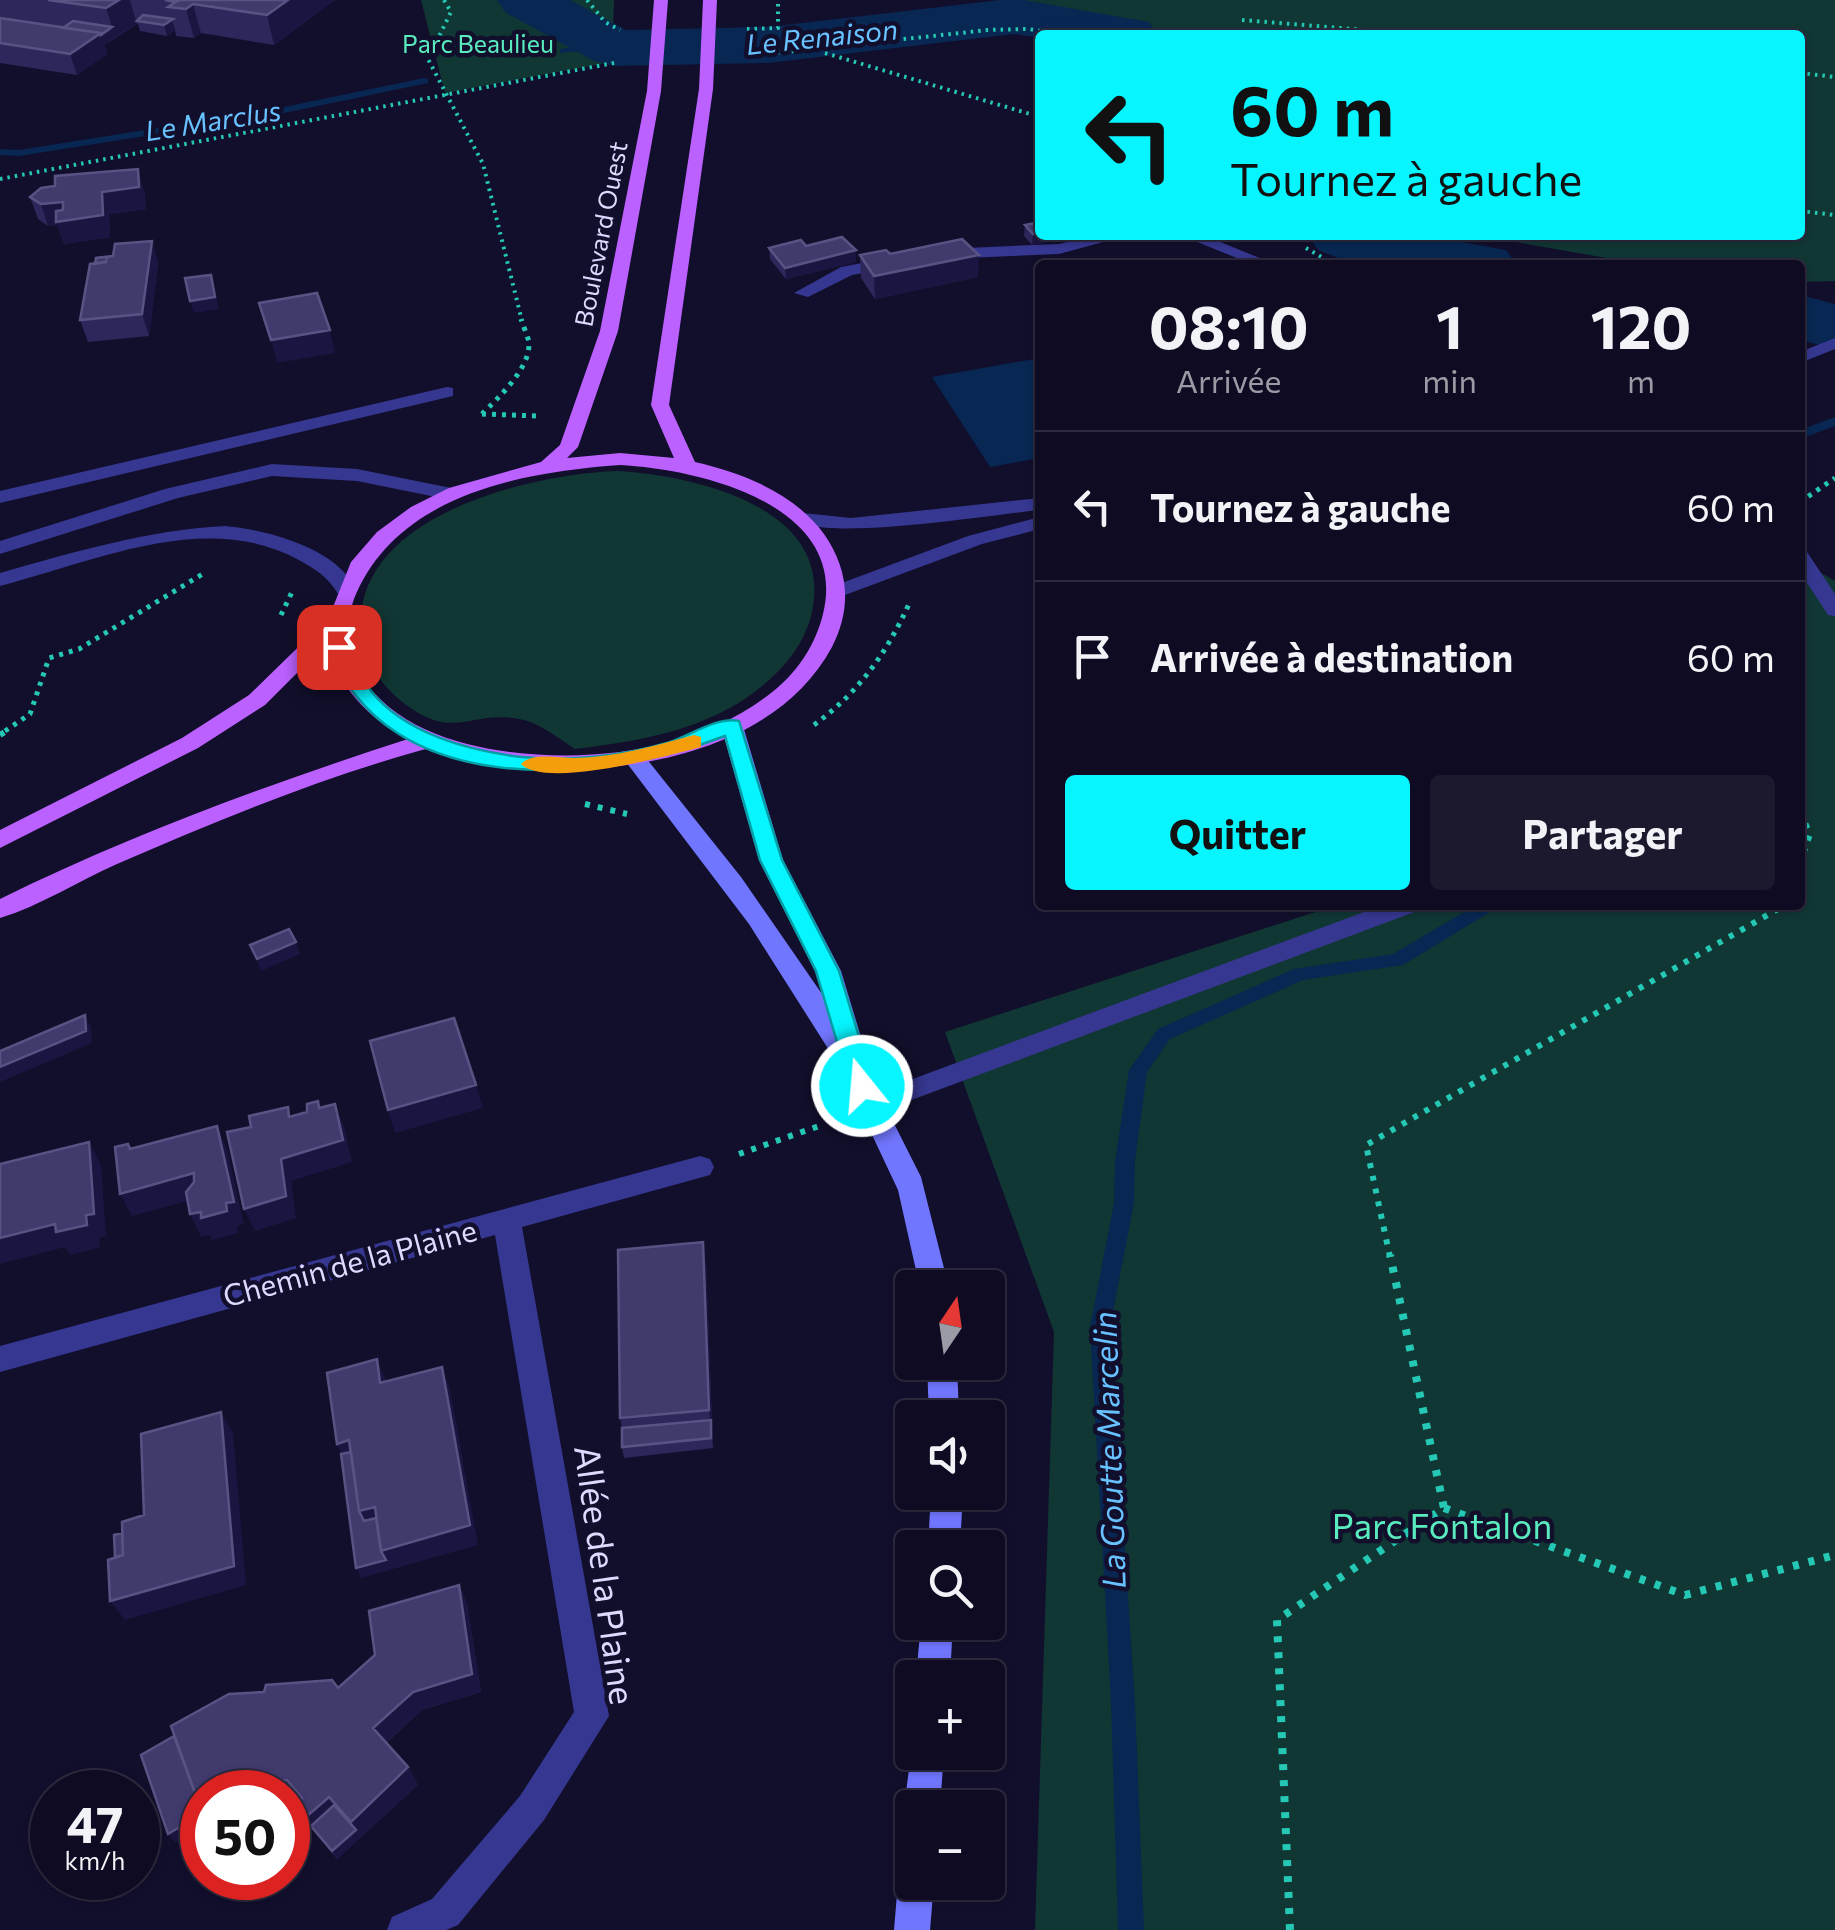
<!DOCTYPE html>
<html lang="fr">
<head>
<meta charset="utf-8">
<style>
  body { margin:0; font-family:Commissioner,sans-serif; background:#1c192f; color:#f1f3f6; height:100vh; display:flex; flex-direction:column; font-size:38px; white-space:nowrap }
  * { box-sizing:border-box; margin:0 }
  p { font-size:32px; color:#9b9ba5 }
  .icon { flex:none; width:55px; height:55px; fill:none; stroke:currentColor; stroke-width:2; stroke-linecap:round; stroke-linejoin:round }
  .map { position:relative; flex:1; overflow:hidden }
  .sheet { position:absolute; left:1035px; top:260px; width:770px; height:650px; display:flex; flex-direction:column; background:#0e0b22; border-radius:10px; box-shadow:0 2px 8px #0004,0 0 0 2px #2e2b40 }
  .sheet>* { flex:none }
  .top-card { position:absolute; left:1035px; top:30px; width:770px; height:210px; border-radius:10px; box-shadow:0 2px 8px #0004,0 0 0 2px #2e2b40; background:#06f5ff; color:#111; overflow:hidden }
  .needle { width:65px; rotate:13deg }
  .controls { position:absolute; left:895px; top:1270px; display:grid; gap:20px }
  .controls a { display:grid; place-items:center; width:110px; height:110px; border-radius:10px; background:#0e0b22; box-shadow:0 2px 8px #0004,0 0 0 2px #2e2b40; font-size:50px }
  .speed { position:absolute; left:30px; top:1770px; display:flex; gap:20px; font-size:50px; font-weight:700; text-align:center }
  .speed>* { display:grid; place-content:center; width:130px; height:130px; border-radius:50%; background:#0e0b22; box-shadow:0 2px 8px #0004,0 0 0 2px #2e2b40; line-height:1 }
  .speed small { font-size:25px; font-weight:400 }
  .speed .limit { border:15px solid #d22; background:#fff; color:#111 }
  .pin { position:absolute; display:grid; place-items:center; width:85px; height:85px; color:#fff; margin:-42px; border-radius:20px; box-shadow:0 5px 15px #0006 }
  .me { position:absolute; width:110px; margin:-55px; rotate:343deg; stroke-linejoin:round; filter:drop-shadow(0 0 8px #0008) }
  .turn { display:flex; align-items:center; gap:35px; height:210px; padding:0 30px; font-size:45px }
  .turn .icon { width:130px; height:130px; stroke-width:2.5 }
  .turn b { display:block; font-size:70px; line-height:85px }
  .eta { display:flex; justify-content:space-evenly; align-items:center; height:170px; text-align:center }
  .eta b { font-size:60px; font-weight:700; line-height:70px }
  .primary-button { display:flex; gap:20px; margin-top:auto; padding:20px 30px }
  .primary-button a { flex:1; height:115px; border-radius:10px; background:#06f5ff; color:#111; font-size:40px; font-weight:700; line-height:115px; text-align:center }
  .primary-button a+a { background:#1c192f; color:#f1f3f6 }
  ul { padding:0; list-style:none }
  li { display:flex; align-items:center; gap:30px; height:150px; padding:0 30px; border-top:2px solid #2e2b40 }
  li div { flex:1 }
  li b { display:block; font-size:38px }
  li em { font-style:normal }
  .map>svg:first-child { display:block }
</style>
</head>
<body>
<div class="map">
<svg width="1835" height="1930" viewBox="0 0 1835 1930">
  <rect width="100%" height="100%" fill="#120f2d"/>
  <path fill="#113734" d="M421 0H614L612 62 445 93Z
    M1013 0H1835V281L1800 282V265H1646L1476 235H1800V35H1158L1144 25Z
    M617 471C690 475 830 505 813 606 808 639 787 666 761 687 708 730 640 741 575 749 555 736 538 721 514 718 470 713 454 737 412 709 384 690 363 663 361 628 355 515 532 474 617 471Z
    M1800 561 1835 581V1930H1035L1054 1332 945 1032 1337 905H1800Z"/>
  <path fill="#082752" d="M1040 358V458L990 467 932 377Z"/>
  <g fill="none" stroke-linecap="round" stroke-linejoin="round">
    <path fill="#082752" fill-rule="evenodd" d="M587 29 592 32 582 51 560 53V49L575 47 582 32Z
      M424 78 428 79V83L265 117 19 156 0 155V149L19 150 265 111Z
      M1835 417V426L1800 439V430Z
      M1476 905H1497L1495 909 1403 965 1303 980 1170 1039 1147 1072 1135 1161 1134 1203 1110 1327 1135 1702 1144 1930H1118L1111 1702 1090 1327 1114 1203 1115 1161 1129 1070 1158 1029 1294 969 1393 954Z"/>
    <path fill="#082752" fill-rule="evenodd" d="M497 0H570L626 30 768 27 1000 0H1024L1149 22 1158 35H1040V38L1014 34 768 63 615 66 594 61 505 12Z
      M1308 235H1423L1506 250 1517 265H1356L1318 250Z
      M1800 295 1835 304V349L1800 340Z"/>
    <path stroke="#25c8b5" stroke-width="4" stroke-dasharray="2.5 5" stroke-linecap="butt" d="M444 0 451 12 428 59 483 164 522 321
      M587 0 605 22 620 30
      M1242 20 1427 35
      M747 29 778 28V0
      M825 53 1040 117
      M747 56 988 30 1028 29 1068 35
      M1800 73 1835 77
      M0 179 619 62
      M1800 211 1835 215
      M1306 248 1335 265"/>
    <path stroke="#25c8b5" stroke-width="5" stroke-dasharray="4 6" stroke-linecap="butt" d="M482 414C498 398 530 369 529 343 528 336 523 326 521 319
      M482 414 539 416
      M1800 502 1835 478
      M281 615 292 592
      M814 725C859 692 886 654 909 604
      M5 731 30 714 49 658 79 649 206 572"/>
    <path stroke="#25c8b5" stroke-width="6" stroke-dasharray="5 8" stroke-linecap="butt" d="M0 735 9 729
      M585 804 627 814
      M1800 812 1810 834 1800 863
      M739 1154 819 1126
      M1390 1257 1366 1145 1785 905"/>
    <path stroke="#25c8b5" stroke-width="8" stroke-dasharray="6 10" stroke-linecap="butt" d="M1444 1508 1685 1595 1835 1555
      M1290 1930 1277 1620 1444 1508 1390 1255"/>
    <path fill="#363790" fill-rule="evenodd" d="M1099 235H1129L1059 254 943 259 935 254 943 249 1059 244Z
      M1180 235H1203L1277 265H1254Z
      M894 257 902 262 900 266 852 275 808 297 794 293 841 267Z
      M447 387 453 388V396L0 503V491Z"/>
    <path fill="#363790" fill-rule="evenodd" d="M1800 550 1807 552 1835 594V616L1828 615 1800 572Z
      M1383 905H1420L1417 911 882 1111 873 1115 864 1111 860 1104 864 1097Z
      M700 1156 710 1159 714 1167 710 1175 522 1227 609 1716 544 1820 458 1925 446 1930H387L392 1917 432 1899 520 1796 574 1712 495 1235 0 1372V1346Z"/>
    <path fill="#363790" fill-rule="evenodd" d="M1835 338V349L1800 363V352Z
      M272 464 357 469 451 488 461 494 451 500 357 481 272 476 178 498 0 554V541L165 489Z
      M1040 498V510C996 514 821 543 793 519L803 513 851 518Z
      M1040 517V529L982 544 845 595H831L828 591 831 587 968 536Z
      M225 526C264 529 341 549 355 590L352 594H338C328 577 317 570 299 560 206 509 94 562 0 586V573C74 552 148 530 225 526Z"/>
    <path fill="#7176ff" fill-rule="evenodd" d="M732 719 743 726 783 860 841 971 864 1047 859 1054 921 1177 949 1288H920L898 1190 841 1069 749 924 623 758 626 753H642L741 877 822 994 815 971 759 860 721 726Z
      M927 1362H957L959 1418H929Z
      M931 1492H963L960 1548H928Z
      M921 1622H953L950 1678H916Z
      M912 1746V1752H944L940 1808H912V1822L904 1808Z
      M912 1865V1882H934L930 1930H894L898 1882 903 1869Z"/>
    <path fill="#bb61ff" fill-rule="evenodd" d="M654 0H668L661 91 618 331 578 447 567 458 620 453 674 458 651 405 699 89 703 0H717L713 89 669 405 695 462C743 473 794 493 824 534 849 570 852 608 832 647 788 729 688 761 600 768 555 772 509 771 465 759 452 756 434 746 422 750 318 779 216 821 117 864 78 881 40 906 0 918V899C132 834 269 784 408 739 369 719 335 685 329 641L265 705 198 748 0 848V830L182 738 249 695 329 617 351 562 377 532 411 507 449 488 541 462 560 445 600 331 647 91ZM620 465C698 469 850 504 823 614 816 643 799 670 776 689 704 749 599 763 510 752 454 745 391 725 360 674 346 651 345 619 356 594 400 494 522 472 620 465Z"/>
  </g>
  <path fill="#2e275b" d="M0 0H335L274 45 201 33 194 38 176 36 175 30 167 36 140 31 138 24H137L104 45 107 54 77 75 0 63Z
    M144 191 146 209 109 214 110 237 64 244 57 225 48 226 38 219 30 197Z
    M1025 225 1040 235H1061V239L1032 245 1024 236Z
    M152 241 158 263 149 336 88 342 80 320 95 264Z
    M806 246 856 250V262L786 279 770 259 769 248Z
    M890 254 978 277 875 299 861 278 860 255Z
    M706 1264 713 1448 624 1458 622 1447V1428L620 1418Z
    M459 1585 467 1604 481 1692 422 1710 386 1743 408 1767 418 1785 337 1859 288 1798V1792H202V1827L176 1842 168 1834 141 1755 174 1736 171 1726 229 1694 264 1692 266 1685 332 1680 338 1688 375 1655 369 1611Z"/>
  <path fill="#1b1541" d="M119 0H130L137 24 115 37 106 8Z
    M288 0H335L274 45 267 15Z
    M193 4 201 33 194 38 186 9Z
    M172 20 175 30 167 36 164 25Z
    M112 27 115 37 104 45 107 54 77 75 70 54Z
    M138 169 144 191 146 209 109 214 110 237 64 244 57 225 48 226 41 204Z
    M1040 232V235H1061V239L1032 245 1033 234Z
    M152 241 158 263 149 336 142 314Z
    M856 250V262L786 279 785 268Z
    M979 255 978 277 875 299 874 276Z
    M211 275 219 309 194 313 190 301Z
    M330 330 335 353 277 363 271 340Z
    M296 942 300 954 261 971 257 959Z
    M85 1015 91 1027 92 1043 0 1082V1067Z
    M476 1085 483 1108 395 1133 388 1110Z
    M335 1104 344 1127 352 1162 291 1181 296 1218 255 1231 244 1209 281 1159Z
    M217 1126 227 1149 244 1224 237 1226 238 1233 212 1240 210 1235 201 1237 190 1214 201 1212Z
    M89 1142 101 1165 106 1236 99 1238 100 1247 70 1255 65 1247 0 1264V1238L86 1215Z
    M194 1173 205 1196 132 1216 120 1194Z
    M703 1242 706 1264 713 1448 709 1410Z
    M377 1359 386 1380 389 1404 380 1383Z
    M442 1367 450 1389 478 1545 361 1578 356 1568 369 1531 359 1511 346 1465 337 1444Z
    M221 1412 233 1433 246 1585 125 1620 110 1601Z
    M459 1585 467 1604 481 1692 422 1710 383 1745 373 1728Z
    M408 1767 418 1785 337 1859 332 1851 356 1830 351 1822Z
    M230 1786 235 1792H219Z
    M329 1797 340 1813 317 1835 300 1812Z
    M202 1814V1827L176 1842 168 1834Z"/>
  <path fill="#413a6d" stroke="#595384" stroke-width="2.5" d="M48 0H119L106 8Z
    M165 0H288L267 15 193 4 186 9 168 7 176 2Z
    M143 15 173 19 164 25 137 21Z
    M0 18 101 33 70 54 0 43Z
    M73 21 112 27 101 35V33L63 28Z
    M138 169 139 187 102 192 103 215 56 222V211L63 210V202L41 204 30 197 41 188 55 186V176Z
    M1040 222V232L1033 234 1025 225Z
    M842 237 856 250 785 268 769 248 801 240 806 246Z
    M962 239 979 255 874 276 860 255 886 250 890 254Z
    M152 241 142 314 80 320 90 264 106 262 107 257 113 256 115 244Z
    M113 256 107 257 106 262 95 264 96 258Z
    M211 275 215 297 190 301 185 278Z
    M317 293 330 330 271 340 259 303Z
    M289 929 296 942 257 959 250 945Z
    M85 1015 86 1031 0 1067V1051Z
    M454 1018 476 1085 388 1110 370 1041Z
    M318 1101 319 1108 335 1104 343 1140 281 1159 286 1196 244 1209 227 1132 251 1127 249 1116 288 1107 289 1117 307 1112V1104Z
    M217 1126 234 1202 226 1203 227 1211 201 1218V1212L190 1214 186 1192 194 1182V1173L120 1194 115 1147 128 1144 130 1149Z
    M89 1142 94 1214 86 1215 87 1225 56 1232 55 1224 0 1238V1164Z
    M703 1242 709 1410 620 1418 618 1250Z
    M377 1359 380 1383 442 1367 470 1525 381 1551 375 1507 359 1511 349 1440 337 1444 327 1373Z
    M221 1412 234 1566 110 1601 108 1560 123 1555 122 1522 144 1515 141 1434Z
    M711 1420V1438L622 1447V1428Z
    M351 1452 359 1511 364 1521 376 1518 381 1551 386 1560 356 1568 341 1454Z
    M122 1533 123 1555 115 1557 114 1535Z
    M459 1585 472 1674 413 1692 373 1728 408 1767 351 1822 329 1797 305 1818 294 1804 302 1798 287 1780 230 1786 219 1792H202V1802L199 1804 171 1726 229 1694 264 1692 266 1685 332 1680 338 1688 375 1655 369 1611Z
    M174 1736 199 1804 202 1808V1814L168 1834 141 1755Z
    M281 1788H293L301 1798 294 1804 300 1812 288 1797V1792H284Z
    M334 1805 356 1830 332 1851 311 1826Z"/>
  <path fill="#06f5ff" stroke="#049fa6" stroke-width="2.5" d="M339 641C354 646 361 677 371 691 405 734 470 751 522 757 568 762 623 756 667 743 688 737 717 716 739 721L782 860 839 971 874 1086 871 1092H854L850 1086 816 971 760 860 725 736C600 784 386 802 329 647Z"/>
  <path fill="#f59e0b" d="M694 735 701 737V747C668 756 545 789 521 764 532 752 558 758 575 758 616 757 655 746 694 735Z"/>
  <g text-anchor="middle" stroke-width="9" stroke-linejoin="round" paint-order="stroke">
    <g font-size="25" fill="#5aebbe" stroke="#120f2d">
      <text x="478" y="53">Parc Beaulieu</text>
    </g>
    <g font-size="25" fill="#dcdaff" stroke="#120f2d">
      <text transform="translate(601 234) rotate(-79)" y="9">Boulevard Ouest</text>
    </g>
    <g font-size="28" font-style="italic" fill="#68c2ff" stroke="#120f2d">
      <text transform="translate(822 37) rotate(-6)" y="10">Le Renaison</text>
      <text transform="translate(213 121) rotate(-9)" y="10">Le Marclus</text>
    </g>
    <g font-size="30" fill="#dcdaff" stroke="#120f2d">
      <text transform="translate(350 1264) rotate(-15)" y="10">Chemin de la Plaine</text>
    </g>
    <g font-size="32" font-style="italic" fill="#68c2ff" stroke="#120f2d">
      <text transform="translate(1110 1450) rotate(-92)" y="11">La Goutte Marcelin</text>
    </g>
    <g font-size="35" fill="#5aebbe" stroke="#120f2d">
      <text x="1442" y="1539">Parc Fontalon</text>
    </g>
    <g font-size="35" fill="#dcdaff" stroke="#120f2d">
      <text transform="translate(604 1575) rotate(82)" y="12">Allée de la Plaine</text>
    </g>
  </g>
</svg>
<div class="controls">
<a><svg class="needle" viewBox="-14 -14 28 28"><path d="M0-13l5 13h-10z" fill="#e53935"/><path d="M0 13l5-13h-10z" fill="#9b9ba5"/></svg></a>
<a><svg class="icon" aria-label="sound" viewBox="0 0 24 24"><path d="M4 9h4l5-4v14l-5-4H4zM17 9q2 3 0 6"/></svg></a>
<a><svg class="icon" aria-label="search" viewBox="0 0 24 24"><circle cx="10" cy="10" r="6"/><path d="M15 15l6 6"/></svg></a>
<a>+</a>
<a>−</a>
</div>
<div class="speed"><div>47<small>km/h</small></div><div class="limit">50</div></div>
<div class="pin" style="left:339px;top:647px;background:#d93025"><svg class="icon" aria-label="arrive" viewBox="0 0 24 24"><path d="M6 21V4h12l-3 4 3 4H6"/></svg></div>
<svg class="me" style="left:862px;top:1086px" viewBox="-20 -20 40 40"><circle r="17" fill="#06f5ff" stroke="#fff" stroke-width="3"/><path d="M0-11L8 9 0 5-8 9z" fill="#fff"/></svg>
<div class="top-card">
<div class="turn"><svg class="icon" aria-label="left" viewBox="0 0 24 24"><path d="M17 20v-9H6M10 6l-5 5 5 5"/></svg><div><b>60 m</b>Tournez à gauche</div></div>
</div>
<section class="sheet">
<div class="eta">
<div><b>08:10</b><p>Arrivée</p></div>
<div><b>1</b><p>min</p></div>
<div><b>120</b><p>m</p></div>
</div>
<ul>
<li><svg class="icon" aria-label="left" viewBox="0 0 24 24"><path d="M17 20v-9H6M10 6l-5 5 5 5"/></svg><div><b>Tournez à gauche</b></div><em>60 m</em></li>
<li><svg class="icon" aria-label="arrive" viewBox="0 0 24 24"><path d="M6 21V4h12l-3 4 3 4H6"/></svg><div><b>Arrivée à destination</b></div><em>60 m</em></li>
</ul>
<div class="primary-button"><a>Quitter</a><a>Partager</a></div>
</section>
</div>
</body>
</html>
